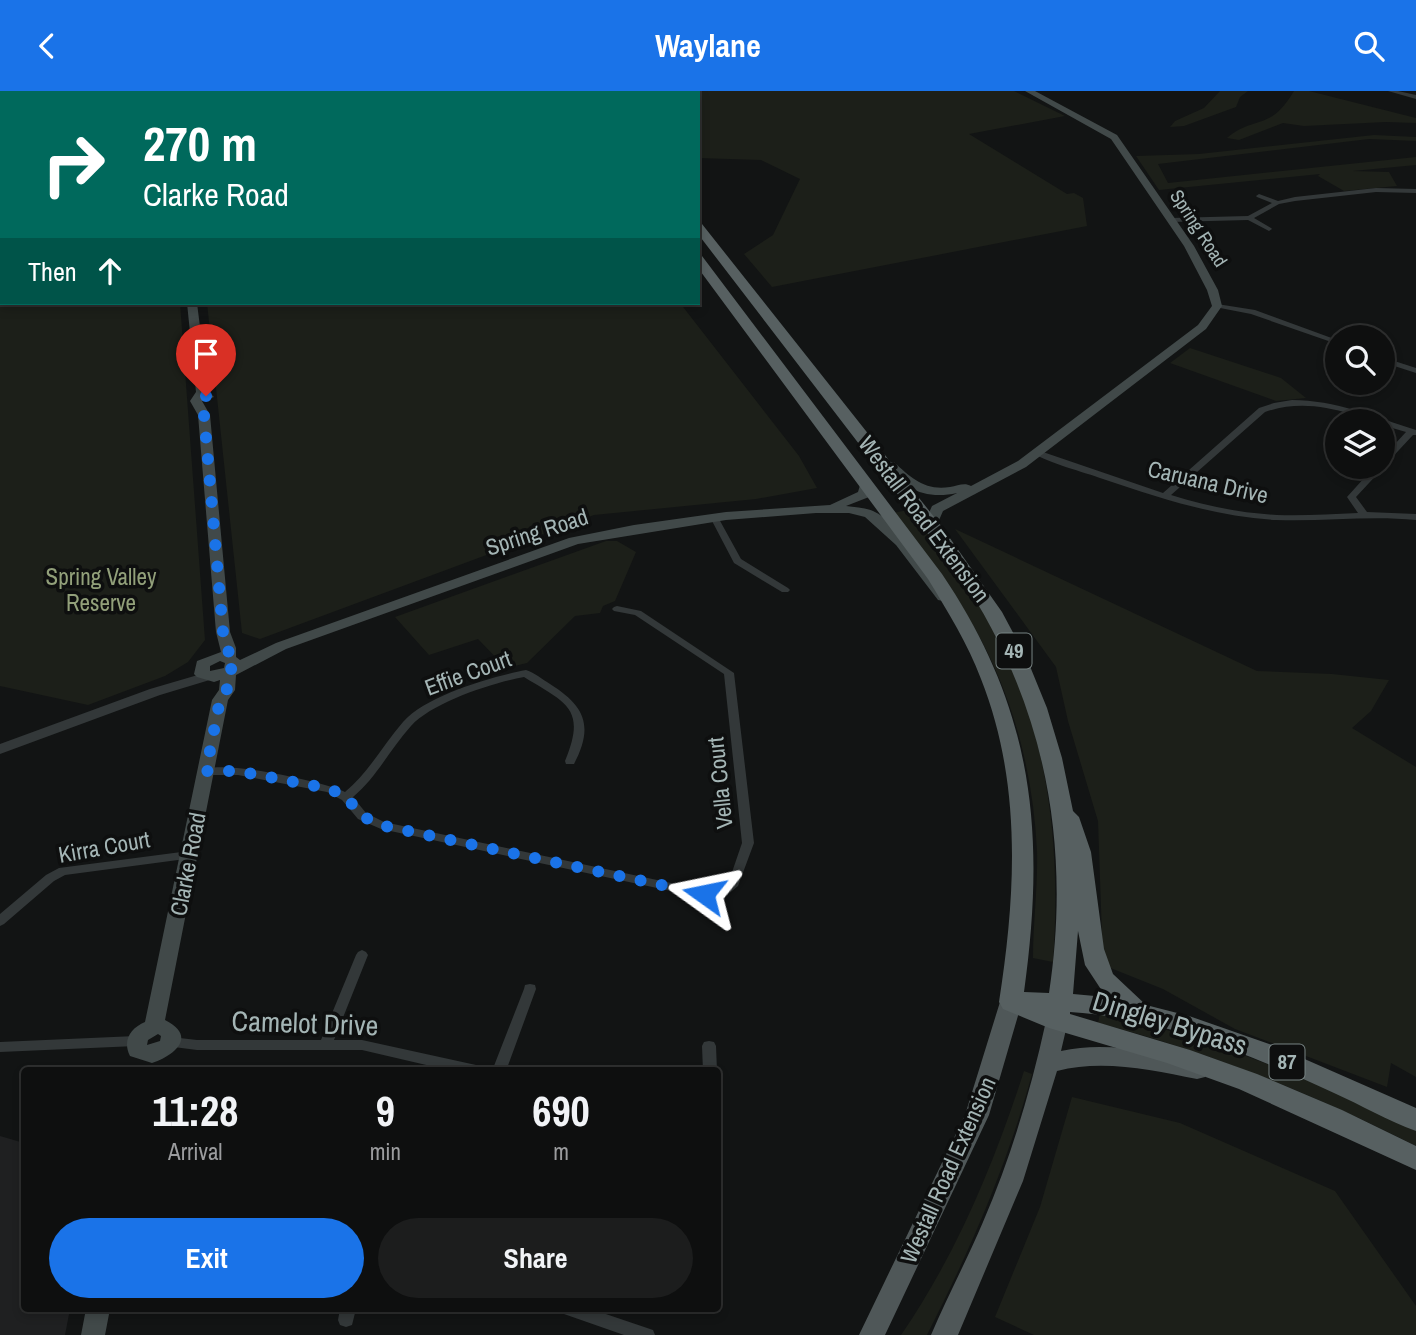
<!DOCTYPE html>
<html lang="en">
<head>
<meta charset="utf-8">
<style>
  body { margin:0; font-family:"Archivo Narrow",sans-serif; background:#1c1d1d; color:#f1f3f6; height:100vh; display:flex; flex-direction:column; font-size:26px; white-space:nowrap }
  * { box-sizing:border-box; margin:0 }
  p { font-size:23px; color:#9b9c9e }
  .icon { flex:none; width:38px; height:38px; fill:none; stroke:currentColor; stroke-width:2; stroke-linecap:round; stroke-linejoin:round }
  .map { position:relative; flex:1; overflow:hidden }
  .sheet { position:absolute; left:21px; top:976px; width:700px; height:245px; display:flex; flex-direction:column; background:#0e0f0f; border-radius:7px; box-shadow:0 4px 10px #0003,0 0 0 2px #2e2f2f }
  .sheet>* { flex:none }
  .top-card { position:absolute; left:0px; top:0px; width:700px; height:214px; box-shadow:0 4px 10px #0003,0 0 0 2px #2e2f2f; background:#00695c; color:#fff; overflow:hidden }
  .controls { position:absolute; left:1325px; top:234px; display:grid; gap:14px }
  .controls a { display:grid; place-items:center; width:70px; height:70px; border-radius:50%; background:#0e0f0f; box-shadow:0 4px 10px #0003,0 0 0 2px #2e2f2f; font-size:35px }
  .pin { position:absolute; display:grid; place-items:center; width:60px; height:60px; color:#fff; margin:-72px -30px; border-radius:50% 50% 50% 0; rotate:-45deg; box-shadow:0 0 7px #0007 }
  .pin .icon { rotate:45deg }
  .me { position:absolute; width:77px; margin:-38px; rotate:282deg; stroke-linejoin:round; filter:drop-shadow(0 0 5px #0008) }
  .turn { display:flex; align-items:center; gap:24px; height:147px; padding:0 28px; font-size:32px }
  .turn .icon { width:91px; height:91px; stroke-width:2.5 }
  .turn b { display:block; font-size:49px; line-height:60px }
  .then { display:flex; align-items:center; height:66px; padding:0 28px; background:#0003; gap:14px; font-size:26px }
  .eta { display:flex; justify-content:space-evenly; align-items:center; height:119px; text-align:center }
  .eta b { font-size:42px; font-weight:700; line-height:49px }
  .primary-button { display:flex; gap:14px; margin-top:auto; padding:14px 28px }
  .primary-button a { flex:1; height:80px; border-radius:42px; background:#1a73e8; color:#fff; font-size:28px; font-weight:700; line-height:80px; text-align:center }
  .primary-button a+a { background:#1c1d1d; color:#f1f3f6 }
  header { display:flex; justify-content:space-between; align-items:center; height:91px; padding:0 28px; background:#1a73e8; color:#fff; font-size:32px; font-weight:700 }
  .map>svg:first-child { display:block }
</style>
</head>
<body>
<header><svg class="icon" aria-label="back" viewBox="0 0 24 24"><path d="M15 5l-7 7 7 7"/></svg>Waylane<svg class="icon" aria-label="search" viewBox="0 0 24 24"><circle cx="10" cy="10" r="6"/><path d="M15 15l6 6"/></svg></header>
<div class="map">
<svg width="1416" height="1244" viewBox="0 0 1416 1244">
  <rect width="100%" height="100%" fill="#121414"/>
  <path fill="#1f2021" d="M0 1045 24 1052V1218H70L65 1244H0Z"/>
  <path fill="#1c1f19" d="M184 0H532L533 2H185Z
    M666 0H1014L1065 25 969 43 1067 103 1074 102 1083 107 1087 135 772 196 744 163 773 144 800 88 761 69 698 67V2H648Z
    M1220 0H1248L1240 6 1236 16 1184 35 1170 36 1175 30 1204 17Z
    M1294 0H1309L1416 27V32L1386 31 1304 35 1283 32 1239 49 1227 47C1254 24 1270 41 1294 0Z
    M1374 44 1416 46V50L1369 48 1158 73 1168 92 1416 66V74L1353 80 1389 81 1397 95 1344 100 1318 85 1320 83 1159 99 1136 65 1199 63Z
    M0 98 2 212H180L205 549 188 571 165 585 88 614 0 595Z
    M207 212H680L799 365 817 397 756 408 594 424 260 548 242 542Z
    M1190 257 1281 287 1306 307 1276 310 1170 272Z
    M913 418C936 449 962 480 981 513 1046 624 1062 745 1053 871L1033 867C1033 831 1038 796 1037 760 1033 676 1010 593 965 521 944 487 917 455 893 422Z
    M955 438 1257 580 1332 583 1389 589 1371 620 1352 637 1416 676V986L1391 972 1387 996 1235 938 1163 898 1103 874 1098 730 1068 630 1056 576Z
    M606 450H617L636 461 615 510 603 515 600 522 575 525 527 572 506 577 478 548 429 564 395 526Z
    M1100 922C1210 946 1316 989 1416 1040V1055C1314 1003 1209 961 1098 932Z
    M1024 980 1032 983C1007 1075 970 1159 927 1244H901C956 1164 994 1073 1024 980Z
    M1072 1006 1180 1032 1335 1100 1416 1215V1244H1034L995 1226 1040 1116Z"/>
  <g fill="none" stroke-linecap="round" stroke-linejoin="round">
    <path fill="#333839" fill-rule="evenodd" d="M1388 0H1398L1416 4V8Z
      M1376 97 1416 98V102L1376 101 1295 110 1279 113 1254 127 1271 137 1272 138 1269 140 1248 129 1171 131 1168 129 1171 127 1248 125 1272 112 1257 106 1256 105 1259 103 1278 110 1295 106Z
      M1217 213 1255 219 1337 249V253L1251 223 1215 216V214Z
      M1382 266 1416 277V282L1382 271Z
      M1292 309C1335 309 1375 326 1416 339V344H1413L1385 374H1382V367L1406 341 1382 334V331C1371 331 1362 327 1351 323 1321 314 1294 311 1265 321L1171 404C1205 415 1241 422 1277 424 1304 425 1331 423 1358 422L1347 406 1374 376 1382 375V378L1356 406 1367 421 1416 423V429C1369 424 1323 431 1276 429 1217 426 1159 407 1103 388 1084 381 1048 372 1033 362L1034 360H1040L1163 402 1259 317 1274 312Z
      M715 425 719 428 741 468 788 497 790 499 788 501H782L734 472 711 428Z
      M617 515 641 520 734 582 754 752 738 795 727 804 704 807 381 738 358 728 342 709 327 701 238 684H206L201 680C216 667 325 691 345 701 369 681 383 654 403 631 427 604 491 586 526 579 535 582 542 588 550 593 585 615 594 635 574 673H566L565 670C587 617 566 612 524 586 492 592 433 611 411 635 390 658 377 686 353 706L366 722 384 731 704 799 720 797 729 790 742 752 724 583 635 524 614 520 612 518 614 516Z
      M189 760 193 761 195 764 193 767 65 784 54 790 4 833 0 835V823L46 784 59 777Z
      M362 859 366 861 368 864 334 949H362L476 974 481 976 483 980H452L362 959H197L166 955 164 951 166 947 171 946 197 949H321L356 864 358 861Z
      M530 893 535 894 536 898 506 980H492L524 898 525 894Z
      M136 945 141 946 143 950 141 954 136 955 0 961V951Z
      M709 950 714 951 716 955 717 980H703L702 955 704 951Z
      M340 1218H356L352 1234 346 1236 340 1234 338 1229Z
      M561 1218H591L653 1239 655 1244H624L564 1223Z"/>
    <path fill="#333839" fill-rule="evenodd" d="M208 581 213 582 215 585 213 588 160 604 0 663V653L150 598Z"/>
    <path fill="#414949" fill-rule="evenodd" d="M168 0H176V2H168Z
      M1025 0H1035L1117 44 1194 155 1218 199 1222 215 1206 238 1026 376 943 420 936 436 931 437 924 433 932 415 957 402C926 409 903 398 884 374L886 371H894C911 387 925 400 950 396 958 395 964 391 971 395L1018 370 1198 234 1212 215 1207 199 1184 155 1111 48Z
      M187 212H197L208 300 214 306 202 310 210 324 230 541 236 557V566L240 569 276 552 569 447 634 434 726 421 830 414 858 401 861 391 866 390 872 394 869 406 846 415C855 416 866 417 873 420 901 432 932 482 950 506L943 510 938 509 896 454 865 426 849 422H816L726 429 578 453 286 558 236 584 235 599 228 609 165 929C197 945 176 964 152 972L130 965C122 949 131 937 145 931L212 609 219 599 220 589 214 591 197 586 194 583 197 570 221 561 216 541 198 324 190 310 196 301ZM220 570 225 572 224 577 210 580V575ZM158 943 161 945 160 950 147 954 148 949Z
      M86 1218H110L105 1244H81Z"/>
    <path fill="#4f5758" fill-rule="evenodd" d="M1011 902 1019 905 1022 911 989 1024 885 1244H859L965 1024 1000 911 1003 905Z
      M1057 921 1065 924 1068 930 1061 960C1106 950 1153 961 1197 970L1205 972 1208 979 1205 986 1197 988C1151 979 1103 968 1057 980L1023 1090 958 1244H931C947 1206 967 1169 983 1131 1011 1066 1031 999 1046 930L1049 924Z"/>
    <path fill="#576061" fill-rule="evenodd" d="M566 0H576L578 2H567Z
      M587 0H597L598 2H588Z
      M698 132 702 133 942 436 1002 521 1027 568 1047 617 1062 667 1073 720 1079 726 1091 761 1104 858 1113 883 1146 914 1189 925 1275 955 1416 1017V1040C1388 1030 1361 1014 1334 1002 1251 964 1163 927 1070 921V923L1190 959 1257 983 1342 1019 1416 1055V1079L1239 998 1167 972 1049 937 1003 918 999 911C1016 802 1022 692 981 588 968 553 948 521 928 488L698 177V164L702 165 942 483C1034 619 1046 742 1024 901L1049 902C1072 751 1044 608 958 482L698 143ZM1078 840 1085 874 1106 906 1073 903Z"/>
  </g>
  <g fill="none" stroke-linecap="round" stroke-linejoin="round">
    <path stroke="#1a73e8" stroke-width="12" stroke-dasharray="0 21.6" d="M206 305 209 312 204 324 223 541 229 556 228 566 235 573 228 582 227 598 220 609 206 680H238L330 698 346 706 362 725 380 734 704 803"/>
  </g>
  <g text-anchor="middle" stroke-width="7" stroke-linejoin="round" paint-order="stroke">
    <g font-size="19" fill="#a4b5b5" stroke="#0e0f0f">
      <text transform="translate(1199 137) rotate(57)" y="7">Spring Road</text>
    </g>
    <g fill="#0e0f0f" stroke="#778383" stroke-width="2">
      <rect x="996.5" y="542.5" width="35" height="35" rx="5"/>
      <rect x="1269.5" y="953.5" width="35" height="35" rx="5"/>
    </g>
    <g font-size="21" font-weight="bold" fill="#a4b5b5">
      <text x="1014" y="567">49</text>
      <text x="1287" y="978">87</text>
    </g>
    <g font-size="23" fill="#a4b5b5" stroke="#0e0f0f">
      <text transform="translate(1208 391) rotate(13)" y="8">Caruana Drive</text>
      <text transform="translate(924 428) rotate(53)" y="8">Westall Road Extension</text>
      <text transform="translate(537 441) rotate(-18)" y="8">Spring Road</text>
      <text transform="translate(468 582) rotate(-20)" y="8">Effie Court</text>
      <text transform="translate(720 692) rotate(-96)" y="8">Vella Court</text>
      <text transform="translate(104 756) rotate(-10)" y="8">Kirra Court</text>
      <text transform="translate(188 773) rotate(-79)" y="8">Clarke Road</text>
      <text transform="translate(948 1079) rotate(-66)" y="8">Westall Road Extension</text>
    </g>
    <g font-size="23" fill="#92a07a" stroke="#0e0f0f">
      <text x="101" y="494">Spring Valley<tspan x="101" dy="26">Reserve</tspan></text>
    </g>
    <g font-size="28" fill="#a4b5b5" stroke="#0e0f0f">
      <text transform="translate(305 932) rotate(2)" y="10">Camelot Drive</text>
      <text transform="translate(1170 932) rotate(17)" y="10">Dingley Bypass</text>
    </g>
  </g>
</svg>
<div class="controls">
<a><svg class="icon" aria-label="search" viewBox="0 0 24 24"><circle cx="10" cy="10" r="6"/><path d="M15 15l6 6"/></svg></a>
<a><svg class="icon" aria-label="layers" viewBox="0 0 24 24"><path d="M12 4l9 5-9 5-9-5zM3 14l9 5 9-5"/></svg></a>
</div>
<div class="pin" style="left:206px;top:305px;background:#d93025"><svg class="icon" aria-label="arrive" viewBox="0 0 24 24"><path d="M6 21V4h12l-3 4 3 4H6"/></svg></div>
<svg class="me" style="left:704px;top:803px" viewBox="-20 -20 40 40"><path d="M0-17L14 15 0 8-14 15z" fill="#1a73e8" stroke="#fff" stroke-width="4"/></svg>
<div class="top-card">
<div class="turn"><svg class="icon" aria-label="right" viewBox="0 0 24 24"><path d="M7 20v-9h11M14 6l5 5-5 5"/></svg><div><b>270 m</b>Clarke Road</div></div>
<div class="then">Then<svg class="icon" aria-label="ahead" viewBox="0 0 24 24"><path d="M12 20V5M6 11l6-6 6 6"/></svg></div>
</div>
<section class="sheet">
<div class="eta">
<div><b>11:28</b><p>Arrival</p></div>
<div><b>9</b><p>min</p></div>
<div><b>690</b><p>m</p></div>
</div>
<div class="primary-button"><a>Exit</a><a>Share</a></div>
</section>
</div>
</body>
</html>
